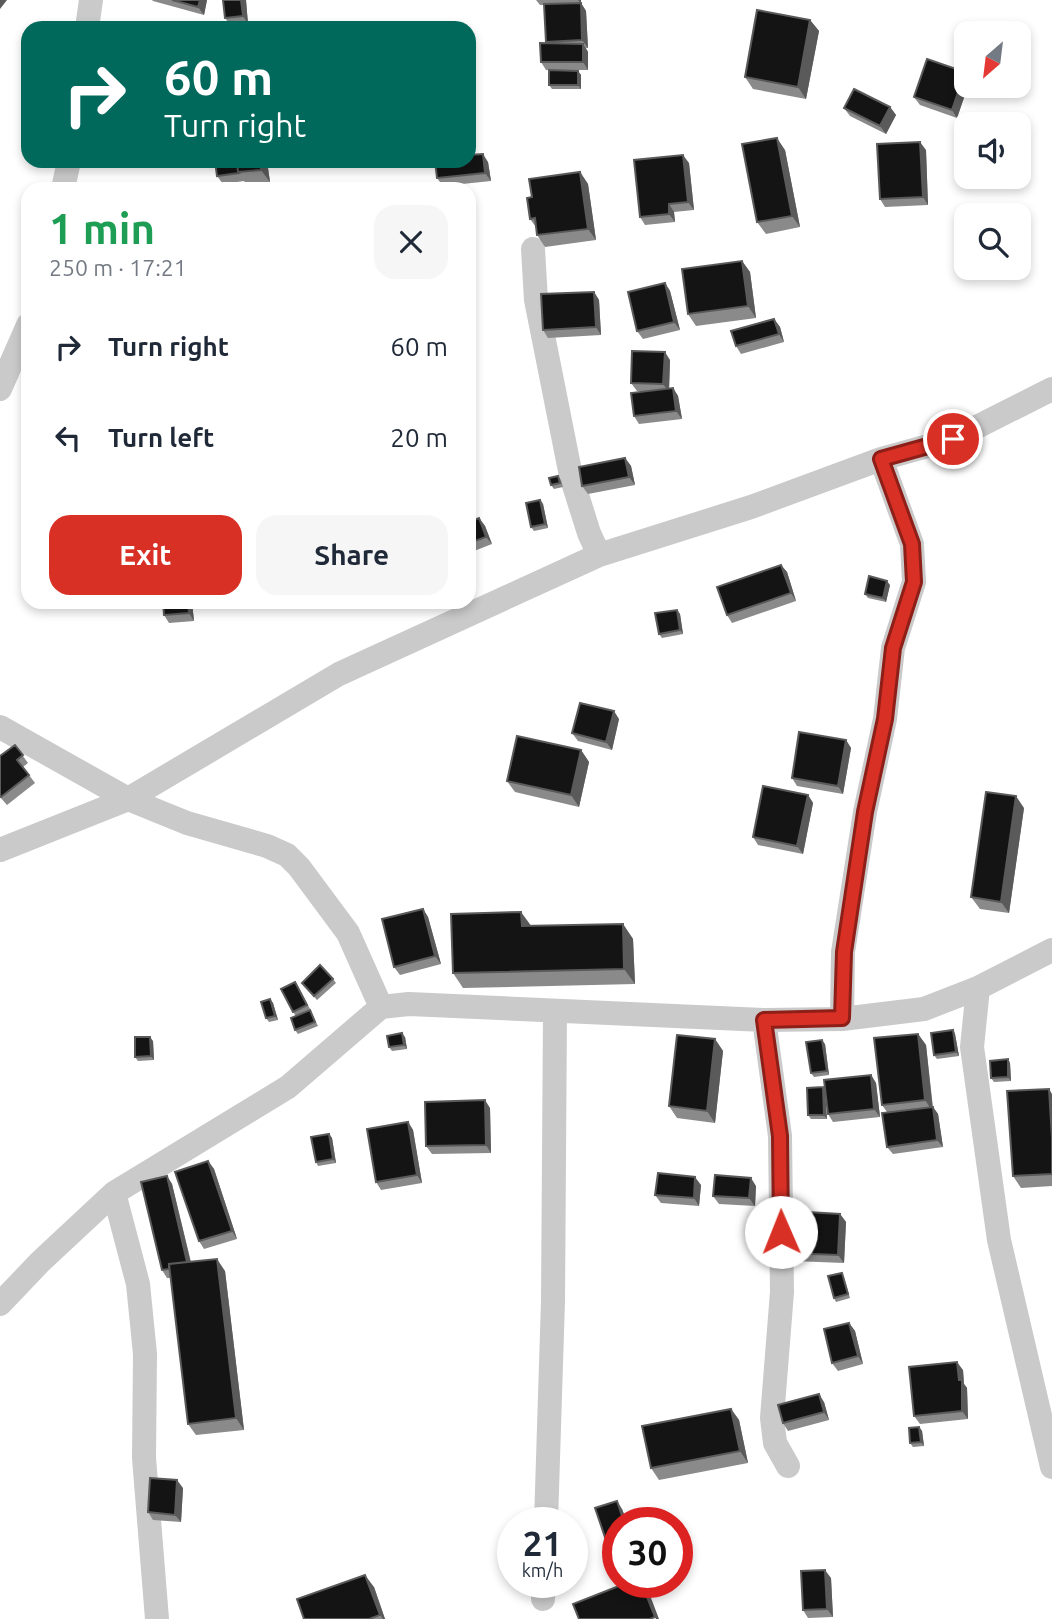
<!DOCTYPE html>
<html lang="en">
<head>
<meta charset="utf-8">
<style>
  body { margin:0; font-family:Ubuntu,sans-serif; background:#f6f6f7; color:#1f2937; height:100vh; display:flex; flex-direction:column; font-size:26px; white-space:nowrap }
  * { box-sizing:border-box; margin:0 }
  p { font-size:23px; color:#747a83 }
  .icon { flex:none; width:38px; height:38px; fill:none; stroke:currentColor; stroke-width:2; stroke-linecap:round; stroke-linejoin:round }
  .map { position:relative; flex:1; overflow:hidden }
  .details { position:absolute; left:21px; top:182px; width:455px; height:427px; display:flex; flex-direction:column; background:#fff; border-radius:21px; box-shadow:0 4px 10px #0003 }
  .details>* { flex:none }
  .guide { position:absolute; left:21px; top:21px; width:455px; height:147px; border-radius:21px; box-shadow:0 4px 10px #0003; background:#00695c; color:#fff; overflow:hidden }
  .needle { width:46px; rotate:208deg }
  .buttons { position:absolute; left:954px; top:21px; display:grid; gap:14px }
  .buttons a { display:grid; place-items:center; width:77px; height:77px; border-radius:14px; background:#fff; box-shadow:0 4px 10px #0003; font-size:35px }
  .speed { position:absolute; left:497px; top:1507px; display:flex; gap:14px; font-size:35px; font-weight:700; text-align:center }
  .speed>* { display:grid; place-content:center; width:91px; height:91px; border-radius:50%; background:#fff; box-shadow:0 4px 10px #0003; line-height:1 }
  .speed small { font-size:18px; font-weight:400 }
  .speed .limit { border:10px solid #d22; background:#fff; color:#111 }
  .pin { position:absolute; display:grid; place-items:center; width:60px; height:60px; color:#fff; margin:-30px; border:4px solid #fff; border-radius:50%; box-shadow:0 2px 7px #0007 }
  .me { position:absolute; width:77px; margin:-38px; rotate:359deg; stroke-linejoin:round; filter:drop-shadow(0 0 5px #0008) }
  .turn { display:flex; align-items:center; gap:24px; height:147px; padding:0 28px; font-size:32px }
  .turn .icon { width:91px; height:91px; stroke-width:2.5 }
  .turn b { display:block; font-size:49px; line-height:60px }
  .round { display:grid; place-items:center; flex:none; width:74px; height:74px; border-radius:21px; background:#f6f6f7 }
  .head { display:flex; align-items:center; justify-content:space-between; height:119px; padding:0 28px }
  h1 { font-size:42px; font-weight:700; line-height:52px; color:#1e9e55 }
  .cta { display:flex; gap:14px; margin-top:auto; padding:14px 28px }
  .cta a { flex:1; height:80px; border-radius:21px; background:#d93025; color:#fff; font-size:28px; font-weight:700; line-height:80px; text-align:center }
  .cta a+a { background:#f6f6f7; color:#1f2937 }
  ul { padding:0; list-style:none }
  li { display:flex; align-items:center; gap:21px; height:91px; padding:0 28px }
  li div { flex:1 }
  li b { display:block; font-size:26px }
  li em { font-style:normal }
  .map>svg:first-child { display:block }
</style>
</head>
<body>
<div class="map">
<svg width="1052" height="1619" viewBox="0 0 1052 1619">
  <rect width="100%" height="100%" fill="#fff"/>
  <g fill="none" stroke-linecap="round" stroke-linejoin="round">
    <path stroke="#cacaca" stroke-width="24" d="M87 28 91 0
      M63 189 69 161
      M533 249 536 300 571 476 589 533 599 555
      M0 389 28 325
      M0 727 128 799 187 823 267 846 287 855 299 867 348 933 381 1007
      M0 850 128 799 339 674 599 555 751 507 881 459 953 439 1052 389
      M978 988 972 1047 999 1240 1052 1467
      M842 1019 843 952 865 812 885 719 893 648 914 582 912 544 881 459
      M764 1020 780 1136 782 1292 772 1418 775 1443 788 1466
      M114 1193 138 1284 145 1354 144 1458 157 1619
      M0 1304 40 1262 114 1193 288 1087 381 1007 409 1004 764 1020 842 1019 924 1009 978 988 1052 950
      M546 1522 553 1301 555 1011
      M543 1599 544 1582"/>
  </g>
  <path fill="#8a8a8a" d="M152 0H207L204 15 153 1Z
    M246 0 248 24 231 26 225 18Z
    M536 0H581V3L586 11 588 48H586L588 52V70H546L541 62 547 43 546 42 544 5H540Z
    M810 20 819 31 806 99 753 89 745 77Z
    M578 71 581 75V89H552L549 85Z
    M968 86 957 118 920 105 914 97Z
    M890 107 896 115 886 134 850 116 844 108Z
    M785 150 800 227 766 234 757 222Z
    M926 150 928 205 885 207 880 199Z
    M215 161H267L270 182 246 184 244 181 223 184 217 176Z
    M488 162 491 181 443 186 437 178Z
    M689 163 694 210 674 212 675 222 645 225 640 217Z
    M580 172 588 184 596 240 545 247 537 235 536 227 530 219 532 197Z
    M742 261 750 272 756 318 696 326 688 314Z
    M665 283 670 291 680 330 643 339 637 331Z
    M594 292 599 300 601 335 548 338 543 330Z
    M774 319 780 327 784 342 741 354 736 346Z
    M670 360 669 388H673L678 396 682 419 639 424 634 416 647 391H637L631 383Z
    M625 458 631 466 635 485 588 494 582 486Z
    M558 476 561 480 563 487 554 489 551 485Z
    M540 500 543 504 548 528 534 531 531 527Z
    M479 518 485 526 492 544 469 553V522Z
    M781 565 787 572 796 601 732 623 727 615Z
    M890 585 886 602 868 598 865 594Z
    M163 602H192L194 621 169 623 164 615Z
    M677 610 680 614 683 634 662 638 659 634Z
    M619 719 612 750 578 741 572 733Z
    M846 740 851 748 843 794 797 786 792 778Z
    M15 745 28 763 23 767 35 783 7 805 0 797V756Z
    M581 750 589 762 579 807 515 792 507 781Z
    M808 795 813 803 803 854 758 845 753 837Z
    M1024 808 1009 913 980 909 971 897Z
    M423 909 428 917 441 964 400 975 394 967Z
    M623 924 633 939 635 984 463 988 453 973 531 926Z
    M333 979 336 983 317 1000 302 983Z
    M298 986 310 1009 298 1015 310 1010 318 1026 298 1034 295 1030 296 1016 293 1012Z
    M270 999 273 1003 278 1020 269 1022 266 1018Z
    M953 1030 955 1034 959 1056 937 1059 934 1055Z
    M918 1034 926 1045 933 1107 938 1114 943 1147 893 1154 887 1147V1112L882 1105Z
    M405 1037 407 1049 392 1051 389 1047Z
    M715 1039 723 1051 715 1123 677 1118 669 1106Z
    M153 1041 154 1060 138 1061 135 1057Z
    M825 1044 829 1075 814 1077 811 1073Z
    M1008 1059 1010 1063 1011 1081 994 1082 991 1078Z
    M871 1075 876 1083 880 1117 833 1122 828 1114 825 1094 827 1119H811L808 1115 825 1091Z
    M1052 1094V1186L1021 1188 1013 1176Z
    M490 1108 491 1153 432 1154 426 1146Z
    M408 1122 413 1130 422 1183 381 1190 376 1182Z
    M329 1134 332 1138 336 1163 318 1166 316 1162Z
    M208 1161 214 1169 237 1239 204 1249 199 1241Z
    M167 1176 172 1184 191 1262 225 1271 244 1430 196 1435 188 1424 171 1278H167L162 1270Z
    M701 1185 699 1206 661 1203 655 1195Z
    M756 1186 755 1206 719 1204 713 1196Z
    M840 1214 846 1222 844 1263 793 1261 788 1253Z
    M842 1273 844 1277 850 1298 836 1302 834 1298Z
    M849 1323 855 1331 863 1364 838 1371 832 1363Z
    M963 1370 964 1384 967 1388 968 1419 920 1424 914 1416Z
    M824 1402 829 1420 788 1431 783 1423Z
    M731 1409 739 1420 748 1463 659 1480 651 1468Z
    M919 1427 922 1431 924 1446 913 1447 910 1443Z
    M183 1488 181 1522 153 1520 148 1512Z
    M622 1509 627 1522H618V1553L613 1554 608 1546Z
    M831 1578 833 1617 808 1618 803 1610Z
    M374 1587 385 1619H304Z"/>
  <path fill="#5a5a5a" d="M0 0H7L0 9Z
    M200 0H207L204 15 198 7Z
    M241 0H246L248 24 243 16Z
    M578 0H581V3L586 11 588 48 582 40 581 3Z
    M810 20 819 31 806 99 798 87Z
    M583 44 588 52V70L583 62Z
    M578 71 581 75V89L578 85Z
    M965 72 966 74V86H968L957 118 952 110Z
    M890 107 896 115 886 134 880 126Z
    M777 138 785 150 800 227 792 216Z
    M920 142 926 150 928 205 923 197Z
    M483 154 488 162 491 181 485 173Z
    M683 155 689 163 694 210 688 202Z
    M260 161H267L270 182 261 170Z
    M580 172 588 184 596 240 588 229Z
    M669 204 674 212 675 222 669 214Z
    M742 261 750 272 756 318 748 306Z
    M665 283 670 291 680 330 674 322Z
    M594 292 599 300 601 335 596 327Z
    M774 319 780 327 784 342 779 334Z
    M665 352 670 360 669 392 663 384Z
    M673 388 678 396 682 419 676 411Z
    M625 458 631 466 635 485 629 477Z
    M540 500 543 504 548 528 545 524Z
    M479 518 485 526 492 544 486 537Z
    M781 565 787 572 796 601 791 593Z
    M887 581 890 585 886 602 883 598Z
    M188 602H192L194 621 189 613Z
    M677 610 680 614 683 634 680 630Z
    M614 711 619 719 612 750 606 742Z
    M846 740 851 748 843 794 838 786Z
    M581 750 589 762 579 807 571 795Z
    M808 795 813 803 803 854 797 846Z
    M1016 796 1024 808 1009 913 1001 902Z
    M423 909 428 917 441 964 435 956Z
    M521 912 532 927 522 926Z
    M623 924 633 939 635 984 624 969Z
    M270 999 273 1003 278 1020 275 1016Z
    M953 1030 955 1034 959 1056 956 1052Z
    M402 1033 405 1037 407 1049 404 1045Z
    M918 1034 926 1045 933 1112 925 1100Z
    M150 1037 153 1041 154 1060 151 1056Z
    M715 1039 723 1051 715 1123 707 1111Z
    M822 1040 825 1044 829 1075 827 1071Z
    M1008 1059 1010 1063 1011 1081 1008 1077Z
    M871 1075 876 1083 880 1117 874 1109Z
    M823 1087 825 1091 827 1119 824 1115Z
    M1049 1089 1052 1094V1138Z
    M485 1100 490 1108 491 1153 486 1145Z
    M933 1107 938 1114 943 1147 937 1140Z
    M408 1122 413 1130 422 1183 417 1175Z
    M329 1134 332 1138 336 1163 333 1159Z
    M208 1161 214 1169 237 1239 232 1231Z
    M167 1176 172 1184 193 1272 187 1265Z
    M695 1177 701 1185 699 1206 694 1198Z
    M751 1178 756 1186 755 1206 749 1198Z
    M840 1214 846 1222 844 1263 838 1255Z
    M217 1259 225 1271 244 1430 236 1418Z
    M849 1323 855 1331 863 1364 858 1356Z
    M957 1362 963 1370 964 1384 967 1388 968 1419 962 1411Z
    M819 1394 824 1402 829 1420 824 1412Z
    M731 1409 739 1420 748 1463 740 1451Z
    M919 1427 922 1431 924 1446 921 1442Z
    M177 1480 183 1488 181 1522 175 1515Z
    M617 1501 622 1509 627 1522H624Z
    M825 1570 831 1578 833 1617 827 1609Z
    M365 1575 374 1587 385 1619H383L380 1615Z
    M641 1582H642L648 1590 659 1619H656L655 1617Z"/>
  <path fill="#141414" stroke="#5a5a5a" stroke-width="2" d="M172 0H200L198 7Z
    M223 0H241L243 16 225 18Z
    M581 3 582 40 546 42 544 4Z
    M757 10 810 20 798 87 745 77Z
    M540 43 583 44V62H541Z
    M927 59 965 72 952 110 914 97Z
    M549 70 578 71V85H549Z
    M854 89 890 107 880 126 844 108Z
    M777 138 792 216 757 222 742 144Z
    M920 142 923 197 880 199 877 144Z
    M483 154 485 173 437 178 435 161H469V155Z
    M683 155 688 202 669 204V214L640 217 634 160Z
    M215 161H237L238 172 239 173 217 176Z
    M237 161H260L261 170 238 172Z
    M580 172 588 229 537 235 535 218 530 219 527 198 532 197 529 179Z
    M82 188 128 189H82Z
    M742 261 748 306 688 314 682 269Z
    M665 283 674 322 637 331 628 292Z
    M594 292 596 327 543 330 541 294Z
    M774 319 779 334 736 346 731 331Z
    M632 351 665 352 663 384 631 383Z
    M673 388 676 411 634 416 631 393Z
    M625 458 629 477 582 486 579 467Z
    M558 476 560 483 551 485 549 478Z
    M540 500 545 524 531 527 526 503Z
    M479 518 486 537 469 543V522Z
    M781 565 791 593 727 615 717 587Z
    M869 576 887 581 883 598 865 594Z
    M163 602H188L189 613 164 615Z
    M677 610 680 630 659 634 655 613Z
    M580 703 614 711 606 742 572 733Z
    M799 732 846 740 838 786 792 778Z
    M517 736 581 750 571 795 507 781Z
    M15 745 23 755 17 760 29 775 1 797 0 796V756Z
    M763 786 808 795 797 846 753 837Z
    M986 792 1016 796 1001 902 971 897Z
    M423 909 435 956 394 967 382 919Z
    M521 912 522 926 623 924 624 969 453 973 451 914Z
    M320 965 333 979 314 996 302 983Z
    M295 982 307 1005 293 1012 281 989Z
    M270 999 275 1016 266 1018 261 1002Z
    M310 1010 315 1022 295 1030 291 1018Z
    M953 1030 956 1052 934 1055 931 1033Z
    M402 1033 404 1045 389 1047 387 1036Z
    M918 1034 925 1100 882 1105 874 1038Z
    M677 1035 715 1039 707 1111 669 1106Z
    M135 1037H150L151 1056 135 1057Z
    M822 1040 827 1071 811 1073 806 1042Z
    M1008 1059V1077L991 1078 990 1061Z
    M871 1075 874 1109 828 1114 824 1080Z
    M823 1087 824 1115H808L807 1088Z
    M1049 1089 1052 1138V1174L1013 1176 1007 1091Z
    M485 1100 486 1145 426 1146 425 1102Z
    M933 1107 937 1140 887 1147 882 1113Z
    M408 1122 417 1175 376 1182 367 1129Z
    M329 1134 333 1159 316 1162 311 1137Z
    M208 1161 232 1231 199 1241 175 1172Z
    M658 1173 695 1177 694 1198 655 1195Z
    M715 1175 751 1178 749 1198 713 1196Z
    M167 1176 187 1262 169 1264V1269L162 1270 141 1182Z
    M790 1211 840 1214 838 1255 788 1253Z
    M217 1259 236 1418 188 1424 169 1264Z
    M842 1273 848 1294 834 1298 828 1276Z
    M849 1323 858 1356 832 1363 824 1329Z
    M957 1362 959 1380H962V1411L914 1416 909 1367Z
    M819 1394 824 1412 783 1423 778 1405Z
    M731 1409 740 1451 651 1468 642 1426Z
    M919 1427 921 1442 910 1443 909 1428Z
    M150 1478 177 1480 175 1515 148 1512Z
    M617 1501 624 1522H618V1543L608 1546 595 1508Z
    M825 1570 827 1609 803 1610 801 1571Z
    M365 1575 380 1615 369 1619H304L297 1599Z
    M629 1582H641L655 1617 650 1619H579L573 1604Z"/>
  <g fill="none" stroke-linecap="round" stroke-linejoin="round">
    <defs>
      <path id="route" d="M781 1232 780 1136 764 1020 842 1018 844 952 865 812 885 719 893 648 914 582 912 544 881 459 953 439"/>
    </defs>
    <use href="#route" stroke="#8d1f18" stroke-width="18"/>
    <use href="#route" stroke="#d93025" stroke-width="12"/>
  </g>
</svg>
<div class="buttons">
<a><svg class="needle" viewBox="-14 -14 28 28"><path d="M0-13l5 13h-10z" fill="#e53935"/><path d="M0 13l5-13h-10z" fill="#747a83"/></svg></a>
<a><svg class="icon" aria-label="sound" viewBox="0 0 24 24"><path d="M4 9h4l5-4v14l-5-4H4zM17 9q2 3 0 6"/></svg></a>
<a><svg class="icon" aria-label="search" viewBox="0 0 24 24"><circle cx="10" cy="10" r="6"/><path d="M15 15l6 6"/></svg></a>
</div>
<div class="speed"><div>21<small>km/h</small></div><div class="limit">30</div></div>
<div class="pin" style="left:953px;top:439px;background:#d93025"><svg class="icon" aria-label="arrive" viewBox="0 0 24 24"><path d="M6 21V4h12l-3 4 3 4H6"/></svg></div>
<svg class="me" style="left:781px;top:1232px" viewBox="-20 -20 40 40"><circle r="19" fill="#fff"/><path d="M0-13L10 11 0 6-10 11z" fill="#d93025"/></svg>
<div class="guide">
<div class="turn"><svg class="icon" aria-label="right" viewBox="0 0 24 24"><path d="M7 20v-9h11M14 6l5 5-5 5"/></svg><div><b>60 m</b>Turn right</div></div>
</div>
<section class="details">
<div class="head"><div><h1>1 min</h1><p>250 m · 17:21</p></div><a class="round"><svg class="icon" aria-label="close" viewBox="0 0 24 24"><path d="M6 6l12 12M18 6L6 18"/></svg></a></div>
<ul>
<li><svg class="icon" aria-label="right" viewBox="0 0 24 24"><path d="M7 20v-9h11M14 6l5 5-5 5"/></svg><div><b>Turn right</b></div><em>60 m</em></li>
<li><svg class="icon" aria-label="left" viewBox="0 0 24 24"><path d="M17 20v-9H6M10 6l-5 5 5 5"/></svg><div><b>Turn left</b></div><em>20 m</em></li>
</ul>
<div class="cta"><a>Exit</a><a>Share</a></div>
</section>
</div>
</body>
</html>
